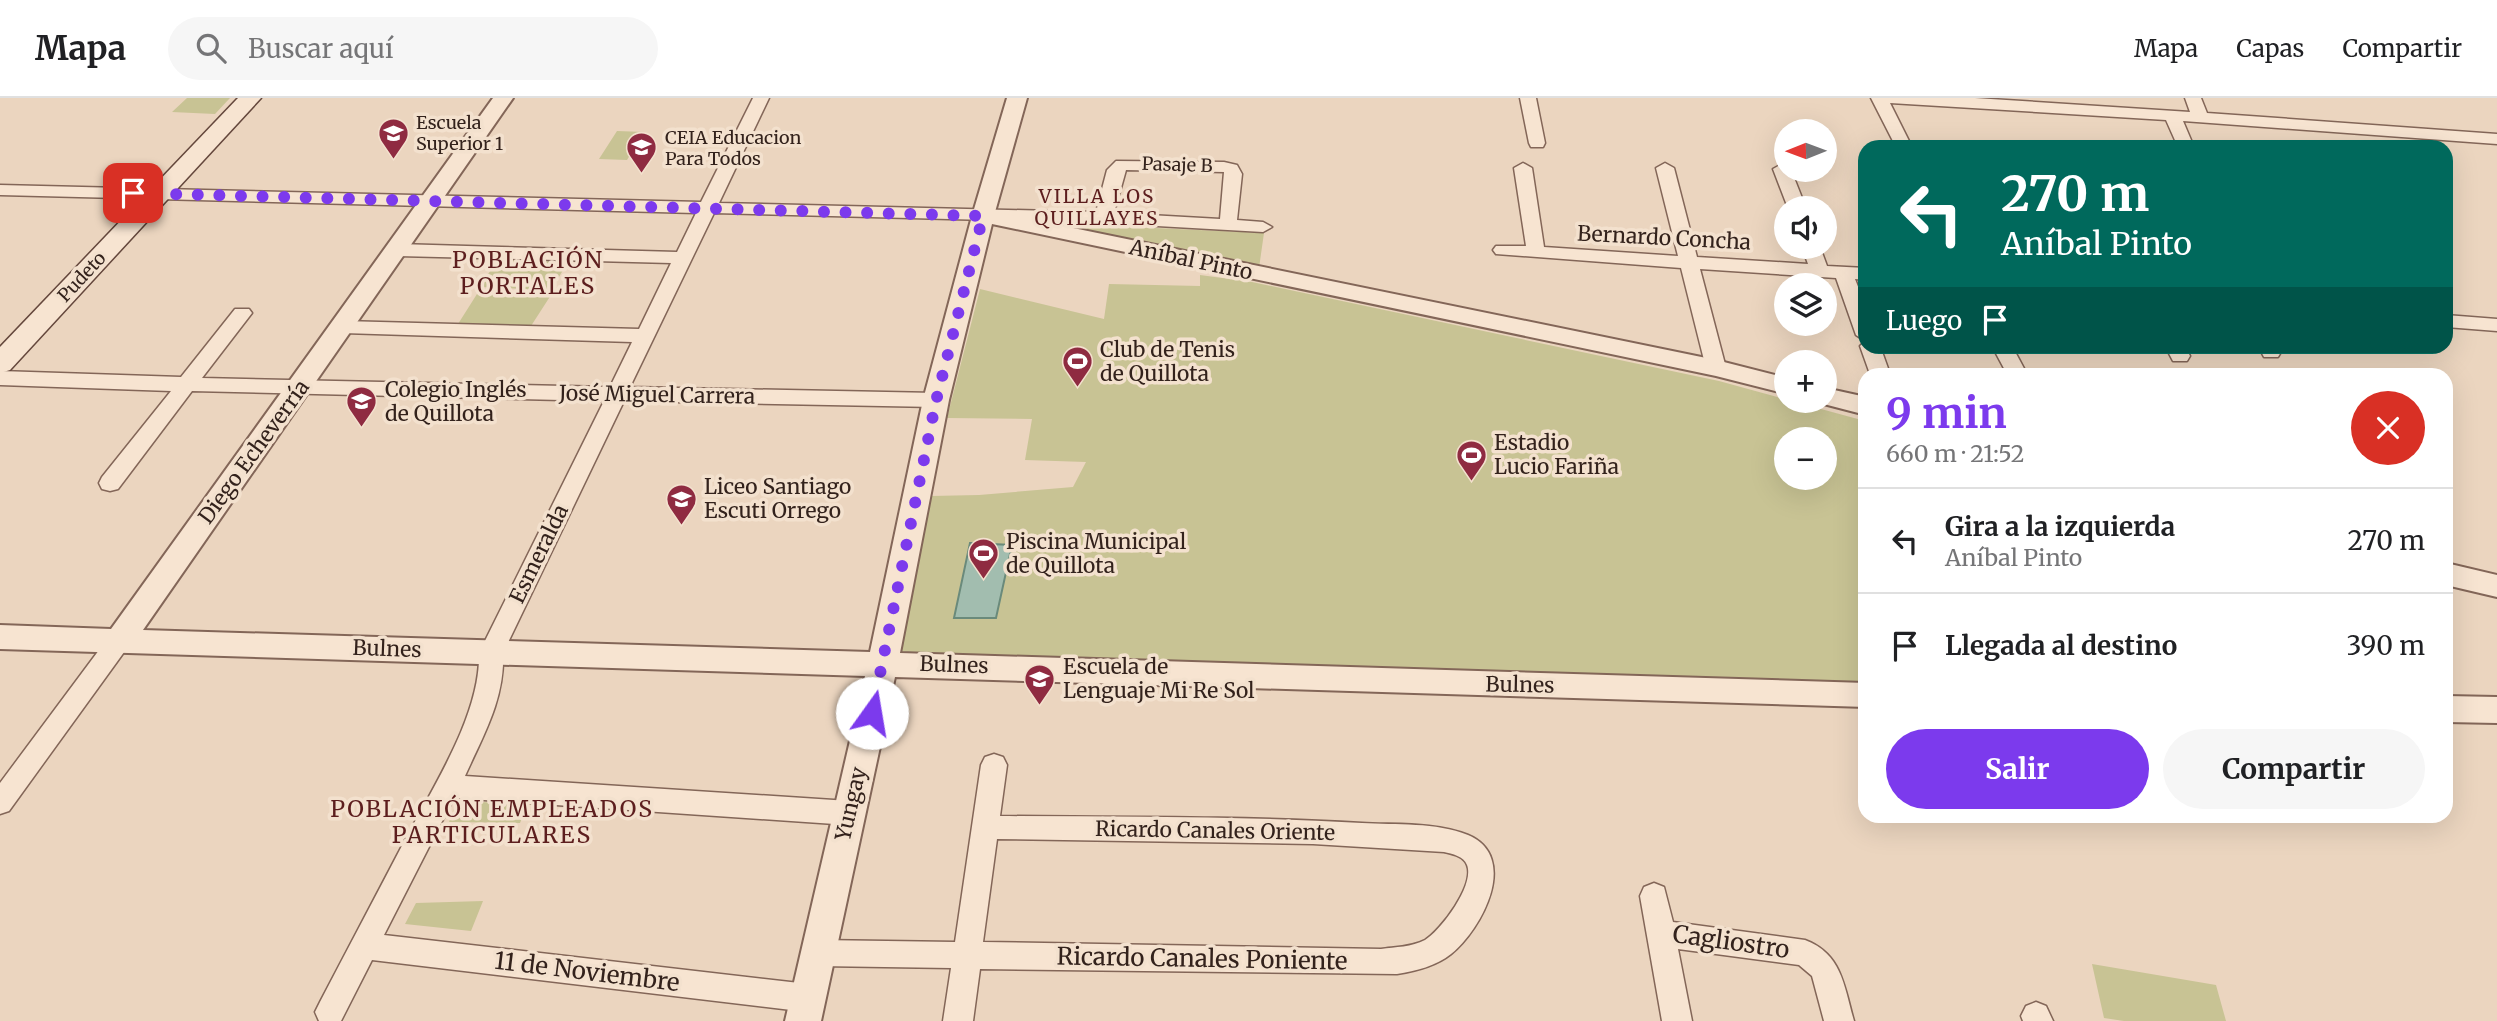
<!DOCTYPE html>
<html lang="es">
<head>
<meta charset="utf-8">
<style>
  body { margin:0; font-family:Merriweather,serif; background:#f6f6f6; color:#202124; height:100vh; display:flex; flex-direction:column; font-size:26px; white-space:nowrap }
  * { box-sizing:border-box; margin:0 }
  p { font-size:23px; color:#757577 }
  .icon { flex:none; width:38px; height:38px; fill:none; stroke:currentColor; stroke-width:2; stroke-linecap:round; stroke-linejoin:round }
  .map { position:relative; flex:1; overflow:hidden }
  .side { position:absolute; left:1858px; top:270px; width:595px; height:455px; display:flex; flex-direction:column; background:#fff; border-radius:21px; box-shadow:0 7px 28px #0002 }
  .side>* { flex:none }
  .top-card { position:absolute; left:1858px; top:42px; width:595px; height:214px; border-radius:21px; box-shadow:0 7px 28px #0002; background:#00695c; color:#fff; overflow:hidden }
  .needle { width:46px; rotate:269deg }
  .controls { position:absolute; left:1774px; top:21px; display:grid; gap:14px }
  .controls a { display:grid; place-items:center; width:63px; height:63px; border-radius:50%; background:#fff; box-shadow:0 7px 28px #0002; font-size:35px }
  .pin { position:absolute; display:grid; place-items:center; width:60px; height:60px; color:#fff; margin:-30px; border-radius:14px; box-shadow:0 4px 10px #0006 }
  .me { position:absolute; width:77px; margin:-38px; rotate:13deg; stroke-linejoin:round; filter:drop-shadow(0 0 5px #0008) }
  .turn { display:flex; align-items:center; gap:24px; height:147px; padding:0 28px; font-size:32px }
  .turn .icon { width:91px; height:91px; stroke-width:2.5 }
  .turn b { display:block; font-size:49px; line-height:60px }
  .then { display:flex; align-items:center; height:66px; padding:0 28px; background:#0003; gap:14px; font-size:26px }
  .round { display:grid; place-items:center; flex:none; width:74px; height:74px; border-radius:37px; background:#f6f6f6 }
  .headline { display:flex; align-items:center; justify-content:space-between; height:119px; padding:0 28px }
  h1 { font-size:42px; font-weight:700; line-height:52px; color:#7c3aed }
  .action { display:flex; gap:14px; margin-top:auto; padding:14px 28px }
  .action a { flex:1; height:80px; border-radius:42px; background:#7c3aed; color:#fff; font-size:28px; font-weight:700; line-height:80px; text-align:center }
  .action a+a { background:#f6f6f6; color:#202124 }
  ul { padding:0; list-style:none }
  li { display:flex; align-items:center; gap:21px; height:105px; padding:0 28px; border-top:2px solid #e0e0e0 }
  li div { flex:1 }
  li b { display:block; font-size:26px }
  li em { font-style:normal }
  header { display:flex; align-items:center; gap:42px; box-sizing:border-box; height:98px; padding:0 35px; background:#fff; border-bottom:2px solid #e0e0e0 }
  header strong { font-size:33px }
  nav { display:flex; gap:38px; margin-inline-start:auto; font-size:24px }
  .search { width:490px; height:63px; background:#f6f6f6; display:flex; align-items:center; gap:18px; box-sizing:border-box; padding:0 24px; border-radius:38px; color:#757577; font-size:26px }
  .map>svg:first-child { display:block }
</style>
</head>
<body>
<header>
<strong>Mapa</strong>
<div class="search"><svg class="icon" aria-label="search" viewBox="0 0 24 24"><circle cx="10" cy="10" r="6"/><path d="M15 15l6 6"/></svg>Buscar aquí</div>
<nav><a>Mapa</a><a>Capas</a><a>Compartir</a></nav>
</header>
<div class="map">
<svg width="2497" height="923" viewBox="0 0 2497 923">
  <rect width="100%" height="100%" fill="#ebd5bf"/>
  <path fill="#c8c394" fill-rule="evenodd" d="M187 0H230L215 16 172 14Z
    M617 33 644 34 627 62 599 61Z
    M1046 125 1264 135 1259 170Z
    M498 162 568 164 551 192 479 189Z
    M1200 177 1252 184 1719 283 1865 323V588L900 554 931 398 979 397 1073 389 1086 364 1025 362 1032 321 947 320 980 191 1104 221 1109 186 1200 188ZM1787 341H1825V380H1787Z
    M477 196 551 197 531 228 458 226Z
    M457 703 528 706 520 725 449 724Z
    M483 803 471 833 405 826 416 805Z
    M2092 866 2216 887 2226 923H2124L2104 920Z"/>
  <path fill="#a2bdaf" stroke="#6a8a7b" stroke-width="2" d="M970 445 1012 447 996 520H954Z"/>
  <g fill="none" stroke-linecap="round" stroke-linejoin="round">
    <defs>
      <path id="minor" d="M753 0H769L719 105 1096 114 1107 72 1116 63 1224 64 1237 67 1242 76 1237 122 1263 124 1272 129 1263 134 1104 125 714 115 630 289 936 295 943 297 946 302 943 307 936 309 624 303 503 555C505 601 483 638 465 678L849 703 858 707 862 715 858 723 849 727 454 700 384 837 808 886 818 890 822 900 818 910 808 914 372 862 341 923H319L315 914 320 904C348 850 377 796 405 742 433 689 481 616 479 555L604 303 192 293 118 391 110 393 102 391 99 385 102 379 171 293 0 287V273L181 279 235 211H249L252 215 202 280 610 289 632 244 343 235 336 233 333 229 336 225 343 223 639 231 671 165 398 158 389 152 398 146 677 154 696 115 0 97V87L701 104ZM1126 72 1224 74 1220 121 1114 115Z
        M1520 0H1536L1545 45 1543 49H1531L1529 45Z
        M1871 0H1975L2190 14 2185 0H2201L2207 15 2497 36V46L2183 23 2194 49H2178L2166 22 1890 5 1912 49H1896Z
        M1523 65 1532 70 1544 149 1678 158 1656 70 1665 65 1674 70 1697 159 1808 166 1802 149H1820L1827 168 1866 170V182L1855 181 1866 209V248H1880L1890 276H1870L1860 248 1865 243 1856 237 1836 180 1700 171 1726 270 1723 275H1709L1706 270 1681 170 1496 156 1493 152 1496 148H1526L1514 70Z
        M1782 66 1787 67V72H1791L1806 110H1788L1773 71Z
        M2446 217 2497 221V233L2446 229Z
        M1992 248H2012L2027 276H2007Z
        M2165 248H2185L2190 258 2187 263H2173Z
        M2258 248H2278L2281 254 2278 259H2264Z
        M119 534 127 536 131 543 127 550 9 713 0 716V685L111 536Z
        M994 656 1003 659 1007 667 1000 718C1121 719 1242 718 1362 725 1396 727 1436 724 1468 737 1520 759 1482 831 1451 856 1436 868 1416 873 1397 876L980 871 973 923H943L951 870 818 868 808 864 804 855 808 846 818 842 955 844 981 667 985 659ZM997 741 1313 746 1444 754C1452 756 1464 758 1467 767 1475 787 1441 832 1425 842 1412 849 1395 849 1381 851L983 844Z
        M1654 785 1664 789 1673 824 1805 842C1842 856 1844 888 1854 923H1824L1812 878 1799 867 1678 851 1692 923H1662L1640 798 1644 789Z
        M2036 904 2046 908 2053 923H2023L2021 918 2026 908Z"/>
      <path id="tertiary" d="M493 0H513L143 532 870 554 923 302 972 118 1007 0H1027L995 114 1716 262 1787 280V296L1716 278 992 126 949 302 900 555 1866 585V609L895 579 821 923H785L865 578 0 551V527L111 531Z
        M1825 290 1866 299V317L1816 304 1825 303Z
        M2446 465 2497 477V499L2446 487Z
        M2446 598 2497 599V625L2446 624Z"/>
      <path id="secondary" d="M238 0H261L10 272 0 275V249Z"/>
    </defs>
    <use href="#minor" stroke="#836658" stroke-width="3"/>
    <use href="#tertiary" stroke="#836658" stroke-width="4"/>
    <use href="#secondary" stroke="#64473c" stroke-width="3"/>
    <use href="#minor" fill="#f7e4d1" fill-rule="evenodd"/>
    <use href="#tertiary" fill="#f7e4d1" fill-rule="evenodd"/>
    <use href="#secondary" fill="#f7e4d1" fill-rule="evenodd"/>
  </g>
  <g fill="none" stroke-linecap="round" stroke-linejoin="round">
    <path stroke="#7c3aed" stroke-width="12" stroke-dasharray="0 21.6" d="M133 95 983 118 936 303 872 615"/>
  </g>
  <defs>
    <symbol id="school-pin" viewBox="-11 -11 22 30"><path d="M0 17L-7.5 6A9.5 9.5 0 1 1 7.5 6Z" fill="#8f2b41" stroke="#f3e1ce"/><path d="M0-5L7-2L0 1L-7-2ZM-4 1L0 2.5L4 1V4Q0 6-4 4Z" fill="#fff"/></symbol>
    <symbol id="stadium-pin" viewBox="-11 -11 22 30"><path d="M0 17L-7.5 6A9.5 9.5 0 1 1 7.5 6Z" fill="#8f2b41" stroke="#f3e1ce"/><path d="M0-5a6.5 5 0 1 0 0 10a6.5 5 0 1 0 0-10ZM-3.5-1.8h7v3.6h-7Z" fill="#fff"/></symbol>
  </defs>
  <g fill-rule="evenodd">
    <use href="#school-pin" x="376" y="18" width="35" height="47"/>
    <use href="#school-pin" x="624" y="32" width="35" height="47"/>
    <use href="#stadium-pin" x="1060" y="246" width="35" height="47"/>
    <use href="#school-pin" x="344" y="286" width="35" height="47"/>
    <use href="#stadium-pin" x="1454" y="340" width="35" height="47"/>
    <use href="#school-pin" x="664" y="384" width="35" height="47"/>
    <use href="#stadium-pin" x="966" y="438" width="35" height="47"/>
    <use href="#school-pin" x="1022" y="564" width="35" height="47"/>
  </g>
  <g text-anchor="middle" stroke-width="7" stroke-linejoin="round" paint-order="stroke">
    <g font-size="18" fill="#33221c" stroke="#f3e1ce" text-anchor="start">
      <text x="416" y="31">Escuela<tspan x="416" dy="21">Superior 1</tspan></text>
      <text x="665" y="46">CEIA Educacion<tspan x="665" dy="21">Para Todos</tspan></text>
    </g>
    <g font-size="18" fill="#33221c" stroke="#f3e1ce">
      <text transform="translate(1177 67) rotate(2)" y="6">Pasaje B</text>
      <text transform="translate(82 179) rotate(-47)" y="6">Pudeto</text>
    </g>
    <g font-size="19" letter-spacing="2" fill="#5d1e1e" stroke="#f3e1ce">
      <text x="1097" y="105">VILLA LOS<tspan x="1097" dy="22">QUILLAYES</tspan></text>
    </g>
    <g font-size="21" fill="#33221c" stroke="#f3e1ce">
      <text transform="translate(1664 140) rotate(3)" y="7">Bernardo Concha</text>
      <text transform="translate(1191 162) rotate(12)" y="7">Aníbal Pinto</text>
      <text transform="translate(657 297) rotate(1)" y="7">José Miguel Carrera</text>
      <text transform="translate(254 354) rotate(-54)" y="7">Diego Echeverría</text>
      <text transform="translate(539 456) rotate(-64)" y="7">Esmeralda</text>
      <text transform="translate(387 551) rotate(2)" y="7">Bulnes</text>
      <text transform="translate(954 567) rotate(2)" y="7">Bulnes</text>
      <text transform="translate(1520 587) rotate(1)" y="7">Bulnes</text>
      <text transform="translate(851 706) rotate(-77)" y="7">Yungay</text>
      <text transform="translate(1215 733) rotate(1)" y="7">Ricardo Canales Oriente</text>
    </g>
    <g font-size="21" fill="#33221c" stroke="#f3e1ce" text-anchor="start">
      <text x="1100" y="259">Club de Tenis<tspan x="1100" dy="24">de Quillota</tspan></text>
      <text x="385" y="299">Colegio Inglés<tspan x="385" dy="24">de Quillota</tspan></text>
      <text x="1494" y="352">Estadio<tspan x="1494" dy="24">Lucio Fariña</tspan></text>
      <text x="704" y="396">Liceo Santiago<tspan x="704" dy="24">Escuti Orrego</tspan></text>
      <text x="1006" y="451">Piscina Municipal<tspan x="1006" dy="24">de Quillota</tspan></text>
      <text x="1063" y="576">Escuela de<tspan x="1063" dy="24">Lenguaje Mi Re Sol</tspan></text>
    </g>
    <g font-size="23" letter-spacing="2" fill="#5d1e1e" stroke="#f3e1ce">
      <text x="528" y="170">POBLACIÓN<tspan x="528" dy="26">PORTALES</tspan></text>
      <text x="492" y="719">POBLACIÓN EMPLEADOS<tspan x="492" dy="26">PARTICULARES</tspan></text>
    </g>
    <g font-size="24" fill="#33221c" stroke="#f3e1ce">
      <text transform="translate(1731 844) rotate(8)" y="8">Cagliostro</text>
      <text transform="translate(1202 861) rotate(1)" y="8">Ricardo Canales Poniente</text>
      <text transform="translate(587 874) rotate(7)" y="8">11 de Noviembre</text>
    </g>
  </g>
</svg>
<div class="controls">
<a><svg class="needle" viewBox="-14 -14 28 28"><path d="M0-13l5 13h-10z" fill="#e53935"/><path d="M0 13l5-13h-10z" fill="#757577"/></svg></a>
<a><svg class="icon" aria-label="sound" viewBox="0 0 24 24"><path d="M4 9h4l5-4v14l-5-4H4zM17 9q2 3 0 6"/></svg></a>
<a><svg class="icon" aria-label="layers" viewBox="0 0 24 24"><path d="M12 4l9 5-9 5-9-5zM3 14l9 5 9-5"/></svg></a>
<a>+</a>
<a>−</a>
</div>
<div class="pin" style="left:133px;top:95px;background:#d93025"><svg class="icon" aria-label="arrive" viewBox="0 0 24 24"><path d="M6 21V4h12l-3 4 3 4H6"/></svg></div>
<svg class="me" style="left:872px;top:615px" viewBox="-20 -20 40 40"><circle r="19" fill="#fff"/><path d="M0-13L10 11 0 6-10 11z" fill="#7c3aed"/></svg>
<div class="top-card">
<div class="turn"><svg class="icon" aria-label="left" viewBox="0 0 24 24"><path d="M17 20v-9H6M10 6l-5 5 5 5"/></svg><div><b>270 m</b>Aníbal Pinto</div></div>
<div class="then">Luego<svg class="icon" aria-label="arrive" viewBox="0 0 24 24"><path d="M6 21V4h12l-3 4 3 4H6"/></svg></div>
</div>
<section class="side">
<div class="headline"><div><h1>9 min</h1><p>660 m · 21:52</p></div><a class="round" style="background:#d93025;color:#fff"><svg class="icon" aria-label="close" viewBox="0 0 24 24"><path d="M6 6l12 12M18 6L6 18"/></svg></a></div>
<ul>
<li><svg class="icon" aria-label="left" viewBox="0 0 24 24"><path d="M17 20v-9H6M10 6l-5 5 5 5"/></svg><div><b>Gira a la izquierda</b><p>Aníbal Pinto</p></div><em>270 m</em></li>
<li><svg class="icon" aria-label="arrive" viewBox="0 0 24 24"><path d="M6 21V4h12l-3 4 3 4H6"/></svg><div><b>Llegada al destino</b></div><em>390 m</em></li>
</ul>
<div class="action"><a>Salir</a><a>Compartir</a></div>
</section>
</div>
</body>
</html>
